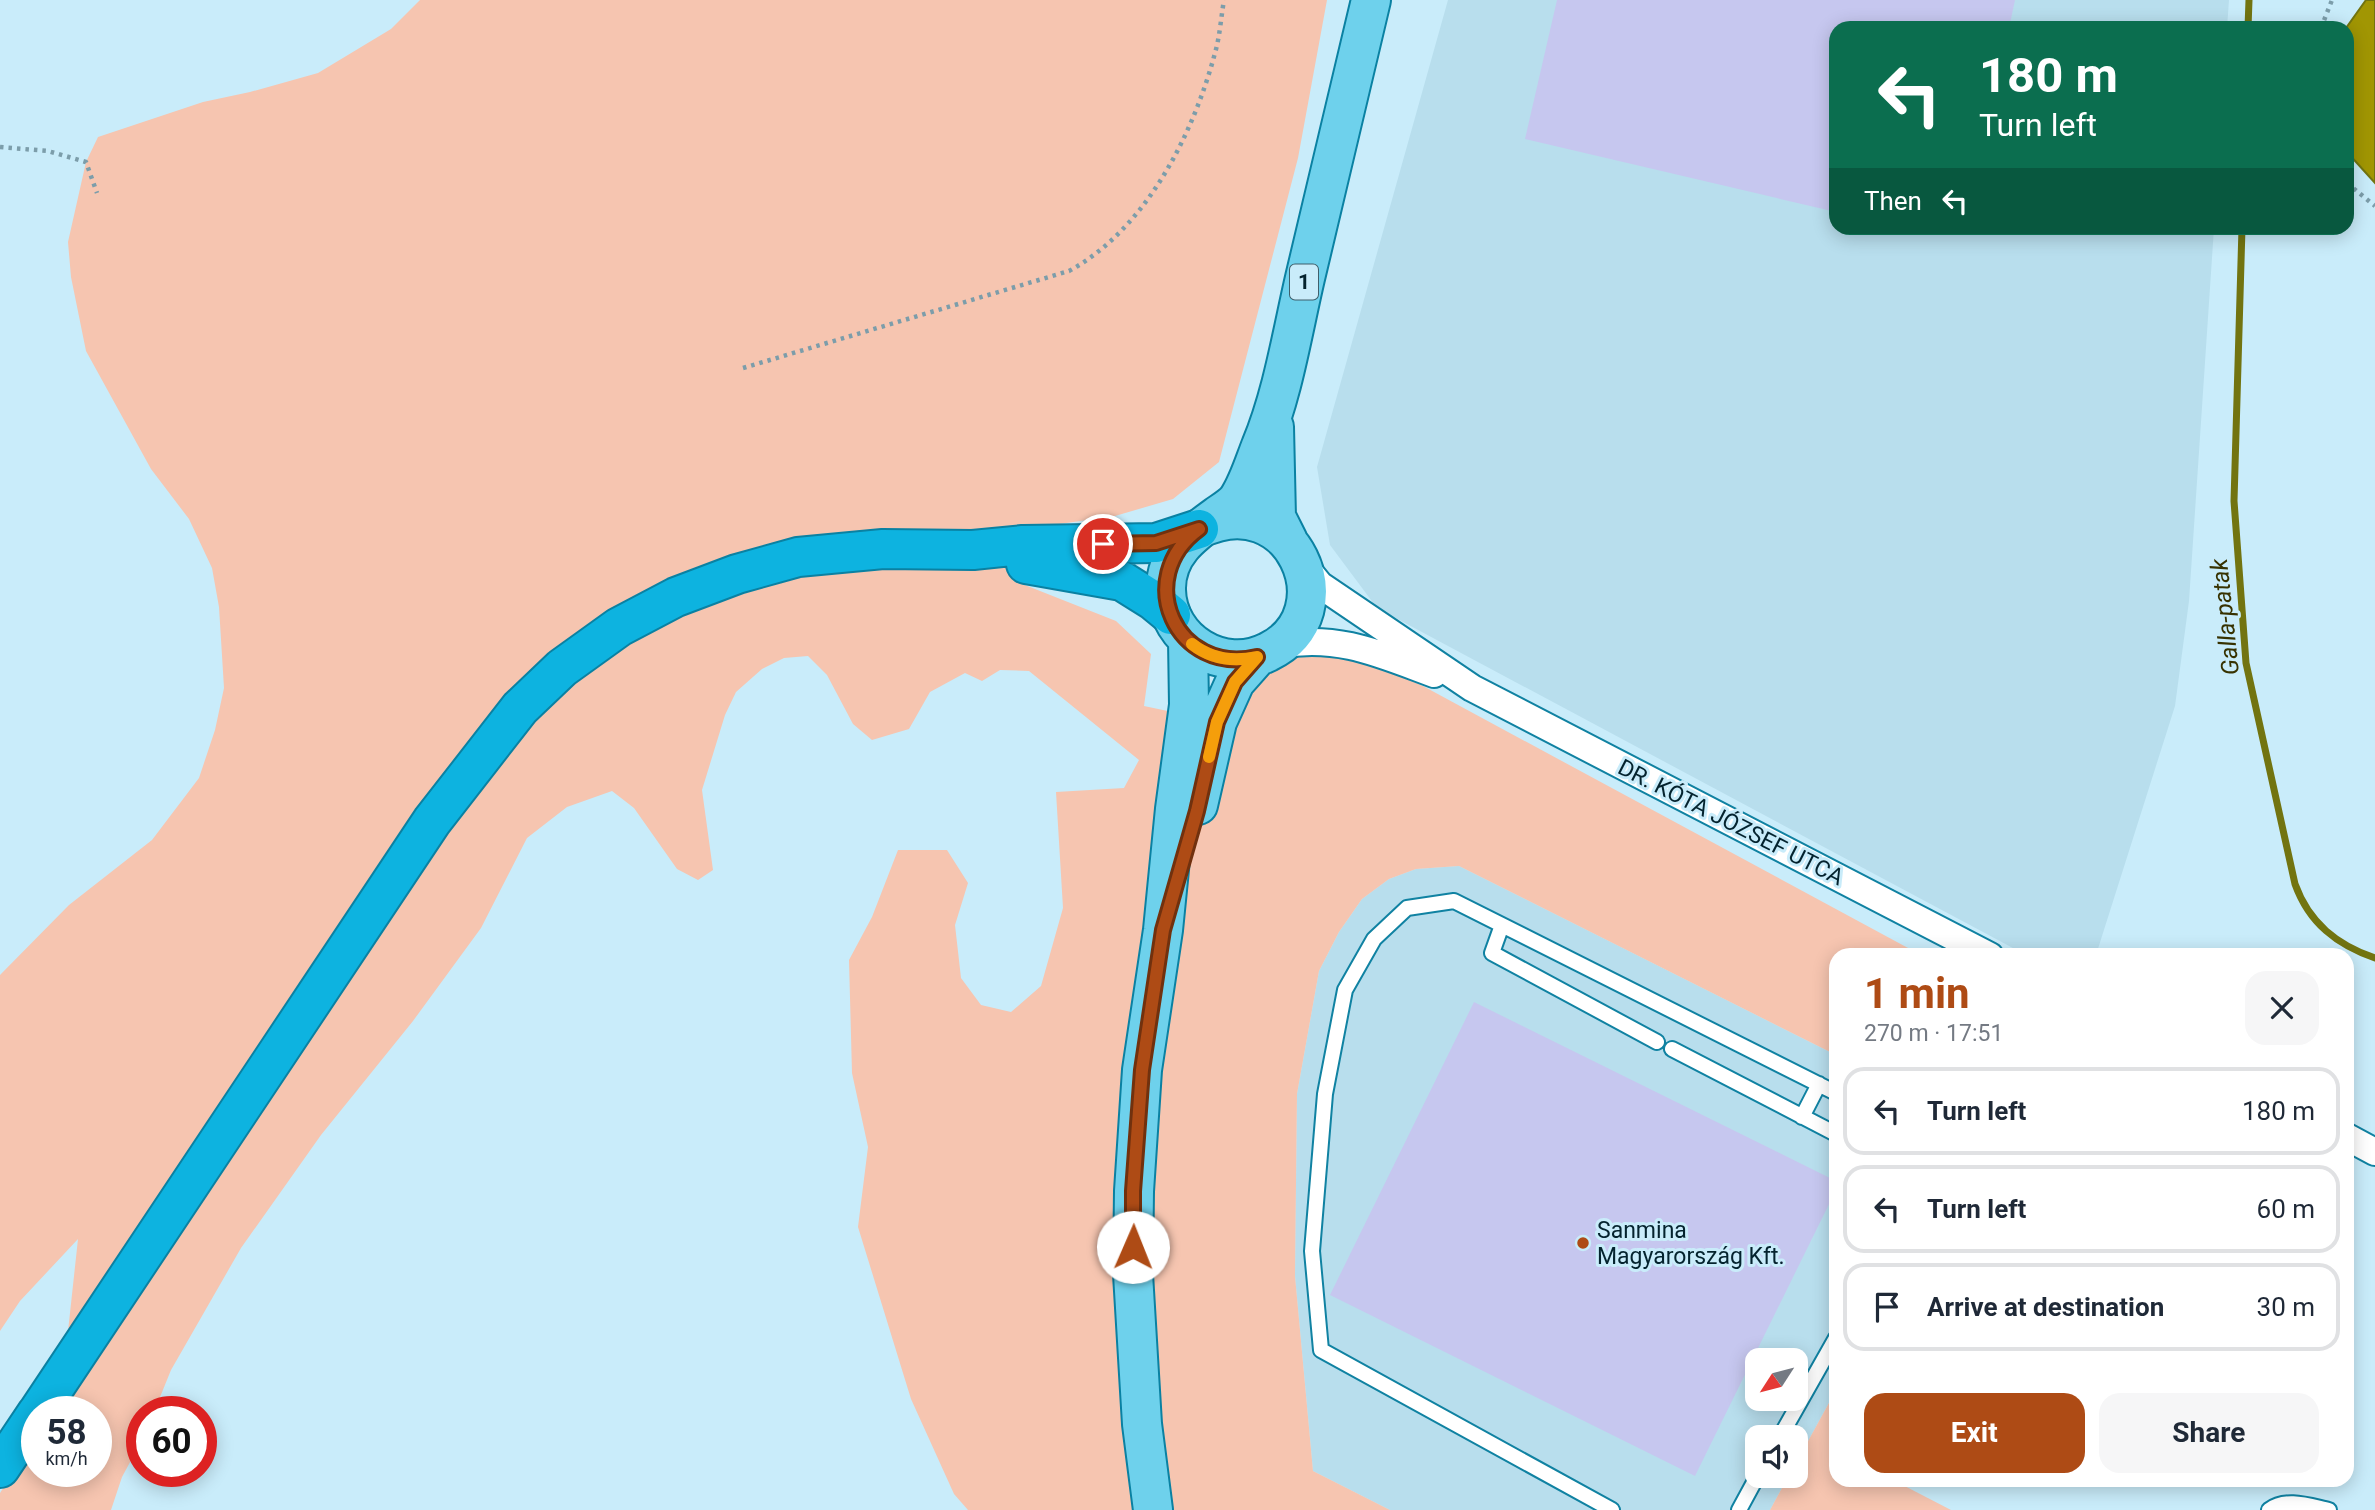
<!DOCTYPE html>
<html lang="en">
<head>
<meta charset="utf-8">
<style>
  body { margin:0; font-family:Roboto,sans-serif; background:#f6f6f7; color:#1f2937; height:100vh; display:flex; flex-direction:column; font-size:26px; white-space:nowrap }
  * { box-sizing:border-box; margin:0 }
  p { font-size:23px; color:#747a83 }
  .icon { flex:none; width:38px; height:38px; fill:none; stroke:currentColor; stroke-width:2; stroke-linecap:round; stroke-linejoin:round }
  .map { position:relative; flex:1; overflow:hidden }
  .side { position:absolute; left:1829px; top:948px; width:525px; height:539px; display:flex; flex-direction:column; background:#fff; border-radius:21px; box-shadow:0 4px 18px #0003 }
  .side>* { flex:none }
  .top-card { position:absolute; left:1829px; top:21px; width:525px; height:214px; border-radius:21px; box-shadow:0 4px 18px #0003; background:#0b6e4f; color:#fff; overflow:hidden }
  .needle { width:46px; rotate:234deg }
  .tools { position:absolute; left:1745px; top:1348px; display:grid; gap:14px }
  .tools a { display:grid; place-items:center; width:63px; height:63px; border-radius:14px; background:#fff; box-shadow:0 4px 18px #0003; font-size:35px }
  .speed { position:absolute; left:21px; top:1396px; display:flex; gap:14px; font-size:35px; font-weight:700; text-align:center }
  .speed>* { display:grid; place-content:center; width:91px; height:91px; border-radius:50%; background:#fff; box-shadow:0 4px 18px #0003; line-height:1 }
  .speed small { font-size:18px; font-weight:400 }
  .speed .limit { border:10px solid #d22; background:#fff; color:#111 }
  .pin { position:absolute; display:grid; place-items:center; width:60px; height:60px; color:#fff; margin:-30px; border:4px solid #fff; border-radius:50%; box-shadow:0 2px 7px #0007 }
  .me { position:absolute; width:77px; margin:-38px; rotate:1deg; stroke-linejoin:round; filter:drop-shadow(0 0 5px #0008) }
  .turn { display:flex; align-items:center; gap:24px; height:147px; padding:0 35px; font-size:32px }
  .turn .icon { width:91px; height:91px; stroke-width:2.5 }
  .turn b { display:block; font-size:49px; line-height:60px }
  .then { display:flex; align-items:center; height:66px; padding:0 35px; background:#0003; gap:14px; font-size:26px }
  .round { display:grid; place-items:center; flex:none; width:74px; height:74px; border-radius:21px; background:#f6f6f7 }
  .overview { display:flex; align-items:center; justify-content:space-between; height:119px; padding:0 35px }
  h1 { font-size:42px; font-weight:700; line-height:52px; color:#ae4b15 }
  .action { display:flex; gap:14px; margin-top:auto; padding:14px 35px }
  .action a { flex:1; height:80px; border-radius:21px; background:#ae4b15; color:#fff; font-size:28px; font-weight:700; line-height:80px; text-align:center }
  .action a+a { background:#f6f6f7; color:#1f2937 }
  ul { padding:0; list-style:none }
  li { display:flex; align-items:center; gap:21px; height:88px; margin:0 14px 10px; padding:0 21px; border:4px solid #e0e1e3; border-radius:21px }
  li div { flex:1 }
  li b { display:block; font-size:26px }
  li em { font-style:normal }
  .map>svg:first-child { display:block }
</style>
</head>
<body>
<div class="map">
<svg width="2375" height="1510" viewBox="0 0 2375 1510">
  <rect width="100%" height="100%" fill="#c9ecfa"/>
  <path fill="#b8deed" fill-rule="evenodd" d="M1448 0H2229L2227 28H1836V228H2214L2189 601 2175 706 2096 955H2026L1377 608 1330 545 1317 467Z
    M1459 866 1836 1055V1390L1796 1463V1437H1757V1475H1789L1770 1510H1390L1313 1471 1295 1276 1297 1094 1319 971 1339 932 1362 899 1389 879 1416 869ZM1757 1360H1796V1398H1757Z"/>
  <path fill="#f6c5b0" d="M420 0H1327L1298 158 1219 462 1173 499 1115 516 1010 531 1015 581 1116 621 1151 654 1144 706 1215 721 1283 652 1350 654 1423 686 1921 955 1836 956V1055L1459 866 1416 869 1389 879 1362 899 1339 932 1319 971 1297 1094 1295 1276 1313 1471 1390 1510H968L954 1494 911 1399 858 1227 868 1147 852 1073 849 960 872 917 898 850H947L968 883 955 925 961 978 981 1005 1011 1012 1041 986 1063 908 1056 792 1124 788 1139 760 1029 671 1000 670 982 681 965 673 930 692 909 729 872 740 853 724 827 675 808 656 784 658 762 669 736 692 725 715 702 790 713 870 698 880 677 869 634 808 612 791 567 807 527 838 481 928 413 1021 321 1135 241 1248 171 1370 154 1412H142V1440L122 1477 111 1510H0V1493L37 1435V1472H96V1412H51L61 1396 78 1239 20 1301 0 1331V975L69 905 152 840 199 778 215 730 224 688 219 607 212 568 189 519 151 469 86 351 71 277 68 242 86 162 98 137 203 102 250 92 318 73 391 29Z
    M1836 1390V1480L1895 1481 1951 1510H1770L1789 1475H1796V1463Z"/>
  <path fill="#a19603" stroke="#727410" stroke-width="2" d="M2366 0H2375V183L2347 152 2346 28Z"/>
  <g fill="none" stroke-linecap="round" stroke-linejoin="round">
    <path stroke="#727410" stroke-width="7" d="M2248 28 2249 0
      M2242 228 2234 501 2246 663 2295 884C2309 923 2337 945 2375 958"/>
  </g>
  <path fill="#c6c7ef" d="M1557 0H2015L2009 28H1836V212L1525 139Z
    M1474 1002 1836 1181V1190L1695 1476 1330 1295Z"/>
  <g fill="none" stroke-linecap="round" stroke-linejoin="round">
    <defs>
      <path id="service" d="M1502 925 1492 953 1657 1042
        M1672 1049 1836 1134
        M1802 1117 1819 1084
        M1780 1437 1836 1338
        M1612 1510 1321 1350 1312 1251 1325 1094 1345 990 1374 939 1407 908 1454 901 1836 1093
        M1739 1510 1758 1475
        M2269 1510C2286 1497 2310 1506 2329 1510"/>
      <path id="minor" d="M1302 563 1320 585 1472 688 1990 956
        M1279 645C1338 634 1380 654 1434 674
        M2347 1137 2375 1152"/>
      <path id="primary" d="M1274 427 1276 517 1288 541
        M1199 529C1292 483 1349 613 1268 652 1223 675 1167 641 1166 590 1165 554 1191 535 1217 516 1224 511 1233 506 1238 499 1248 484 1254 464 1261 446 1283 393 1292 334 1305 278 1327 185 1349 93 1371 0
        M1198 805 1217 722 1235 682 1257 657
        M1153 1510 1142 1424 1133 1274 1134 1191 1142 1070 1163 930 1175 809 1189 705 1188 640"/>
      <path id="motorway" d="M1026 564 1122 581 1154 601 1171 615
        M38 1412 432 821 520 708 562 668 619 627 676 597 737 574 798 557 883 549 973 550 1023 545 1156 543 1199 529
        M0 1468 37 1413"/>
    </defs>
    <use href="#service" stroke="#1082a2" stroke-width="18"/>
    <use href="#minor" stroke="#1082a2" stroke-width="30"/>
    <use href="#primary" stroke="#0a81a2" stroke-width="42"/>
    <use href="#motorway" stroke="#0a81a2" stroke-width="42"/>
    <path stroke="#7c9daa" stroke-width="4.5" stroke-dasharray="3.5 5" stroke-linecap="butt" d="M2321 28 2332 0
      M0 147 48 151 86 162 97 193
      M2347 183 2375 206
      M743 368 1069 271C1146 229 1193 135 1215 53 1220 36 1221 17 1224 0"/>
    <use href="#service" stroke="#fff" stroke-width="14"/>
    <use href="#minor" stroke="#fff" stroke-width="26"/>
    <use href="#primary" stroke="#6ed1ec" stroke-width="38"/>
    <use href="#motorway" stroke="#0db3e0" stroke-width="38"/>
  </g>
  <g fill="none" stroke-linecap="round" stroke-linejoin="round">
    <defs>
      <path id="route" d="M1103 544 1156 543 1199 529C1132 578 1176 676 1257 657L1235 682 1217 722 1197 811 1163 930 1142 1070 1133 1191V1247"/>
    </defs>
    <use href="#route" stroke="#71310e" stroke-width="18"/>
    <use href="#route" stroke="#ae4b15" stroke-width="12"/>
    <path stroke="#f59e0b" stroke-width="12" d="M1192 644C1211 659 1234 662 1257 657L1235 682 1217 722 1209 757"/>
  </g>
  <circle fill="#ae4b15" stroke="#c9ecfa" stroke-width="2.5" cx="1583" cy="1243" r="7"/>
  <g text-anchor="middle" stroke-width="6" stroke-linejoin="round" paint-order="stroke">
    <rect fill="#c9ecfa" stroke="#3f5f6b" stroke-width="2" x="1290" y="264.5" width="28" height="35" rx="5"/>
    <g font-size="21" font-weight="bold" fill="#04232e">
      <text x="1304" y="289">1</text>
    </g>
    <g font-size="23" fill="#04232e" stroke="#c9ecfa">
      <text transform="translate(1731 822) rotate(27)" y="8">DR. KÓTA JÓZSEF UTCA</text>
    </g>
    <g font-size="23" fill="#04232e" stroke="#c9ecfa" text-anchor="start">
      <text x="1597" y="1238">Sanmina<tspan x="1597" dy="26">Magyarország Kft.</tspan></text>
    </g>
    <g font-size="24" font-style="italic" fill="#373200" stroke="#c9ecfa">
      <text transform="translate(2225 617) rotate(-96)" y="8">Galla-patak</text>
    </g>
  </g>
</svg>
<div class="tools">
<a><svg class="needle" viewBox="-14 -14 28 28"><path d="M0-13l5 13h-10z" fill="#e53935"/><path d="M0 13l5-13h-10z" fill="#747a83"/></svg></a>
<a><svg class="icon" aria-label="sound" viewBox="0 0 24 24"><path d="M4 9h4l5-4v14l-5-4H4zM17 9q2 3 0 6"/></svg></a>
</div>
<div class="speed"><div>58<small>km/h</small></div><div class="limit">60</div></div>
<div class="pin" style="left:1103px;top:544px;background:#d93025"><svg class="icon" aria-label="arrive" viewBox="0 0 24 24"><path d="M6 21V4h12l-3 4 3 4H6"/></svg></div>
<svg class="me" style="left:1133px;top:1247px" viewBox="-20 -20 40 40"><circle r="19" fill="#fff"/><path d="M0-13L10 11 0 6-10 11z" fill="#ae4b15"/></svg>
<div class="top-card">
<div class="turn"><svg class="icon" aria-label="left" viewBox="0 0 24 24"><path d="M17 20v-9H6M10 6l-5 5 5 5"/></svg><div><b>180 m</b>Turn left</div></div>
<div class="then">Then<svg class="icon" aria-label="left" viewBox="0 0 24 24"><path d="M17 20v-9H6M10 6l-5 5 5 5"/></svg></div>
</div>
<section class="side">
<div class="overview"><div><h1>1 min</h1><p>270 m · 17:51</p></div><a class="round"><svg class="icon" aria-label="close" viewBox="0 0 24 24"><path d="M6 6l12 12M18 6L6 18"/></svg></a></div>
<ul>
<li><svg class="icon" aria-label="left" viewBox="0 0 24 24"><path d="M17 20v-9H6M10 6l-5 5 5 5"/></svg><div><b>Turn left</b></div><em>180 m</em></li>
<li><svg class="icon" aria-label="left" viewBox="0 0 24 24"><path d="M17 20v-9H6M10 6l-5 5 5 5"/></svg><div><b>Turn left</b></div><em>60 m</em></li>
<li><svg class="icon" aria-label="arrive" viewBox="0 0 24 24"><path d="M6 21V4h12l-3 4 3 4H6"/></svg><div><b>Arrive at destination</b></div><em>30 m</em></li>
</ul>
<div class="action"><a>Exit</a><a>Share</a></div>
</section>
</div>
</body>
</html>
